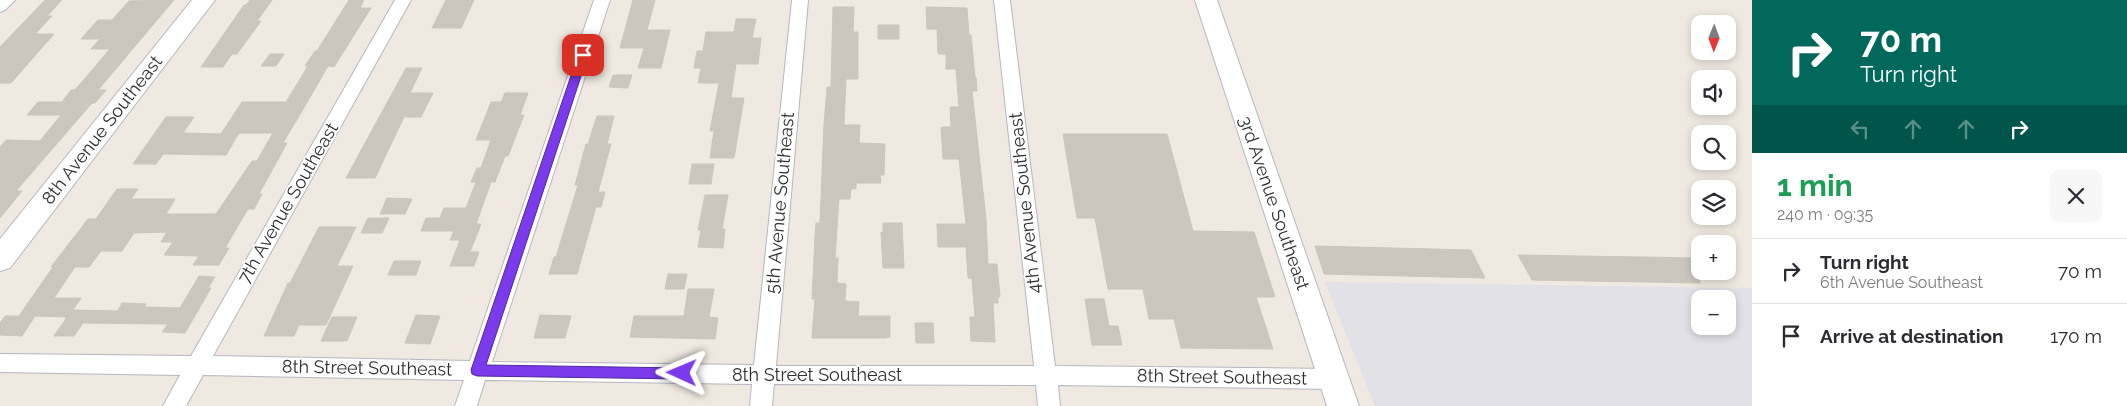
<!DOCTYPE html>
<html lang="en">
<head>
<meta charset="utf-8">
<style>
  body { margin:0; font-family:Raleway,sans-serif; background:#f7f7f7; color:#2b2b33; height:100vh; display:flex; flex-direction:column; font-size:19px; white-space:nowrap }
  * { box-sizing:border-box; margin:0 }
  p { font-size:16px; color:#7c7c81 }
  .icon { flex:none; width:28px; height:28px; fill:none; stroke:currentColor; stroke-width:2; stroke-linecap:round; stroke-linejoin:round }
  .map { position:relative; flex:1; overflow:hidden }
  .details { display:flex; flex-direction:column; background:#fff; width:375px }
  .details>* { flex:none }
  .top-card { background:#00695c; color:#fff; overflow:hidden }
  .needle { width:32px; rotate:181deg }
  .tools { position:absolute; left:1691px; top:15px; display:grid; gap:10px }
  .tools a { display:grid; place-items:center; width:45px; height:45px; border-radius:10px; background:#fff; box-shadow:0 2px 8px #0003; font-size:25px }
  .pin { position:absolute; display:grid; place-items:center; width:42px; height:42px; color:#fff; margin:-21px; border-radius:10px; box-shadow:0 2px 8px #0006 }
  .me { position:absolute; width:55px; margin:-28px; rotate:271deg; stroke-linejoin:round; filter:drop-shadow(0 0 4px #0008) }
  .turn { display:flex; align-items:center; gap:18px; height:105px; padding:0 25px; font-size:22px }
  .turn .icon { width:65px; height:65px; stroke-width:2.5 }
  .turn b { display:block; font-size:35px; line-height:42px }
  .lanes { display:flex; align-items:center; height:48px; padding:0 25px; background:#0003; justify-content:center; gap:25px; direction:ltr }
  .lanes .off { opacity:.35 }
  .round { display:grid; place-items:center; flex:none; width:52px; height:52px; border-radius:10px; background:#f7f7f7 }
  .overview { display:flex; align-items:center; justify-content:space-between; height:85px; padding:0 25px }
  h1 { font-size:30px; font-weight:700; line-height:38px; color:#1e9e55 }
  ul { padding:0; list-style:none }
  li { display:flex; align-items:center; gap:15px; height:65px; padding:0 25px; border-top:1px solid #e1e1e2 }
  li div { flex:1 }
  li b { display:block; font-size:19px }
  li em { font-style:normal }
  main { display:flex; flex:1; min-height:0 }
  .map>svg:first-child { display:block }
</style>
</head>
<body>
<main>
<div class="map">
<svg width="1752" height="406" viewBox="0 0 1752 406">
  <rect width="100%" height="100%" fill="#efe9e1"/>
  <path fill="#e3e1e8" fill-rule="evenodd" d="M1325 282 1752 288V406H1375ZM1700 299H1728V326H1700Z"/>
  <path fill="#cbc7bf" stroke="#cbc5ba" d="M45 0H62L47 16H52L35 34H54L11 83H0V47Z
    M174 0 98 90H106L95 103H92L16 191H22L0 218V147L6 140 40 141 61 115H27L38 102H62L71 90H75L110 49H91L100 39H81L98 20H112L129 1Z
    M250 0H272L257 21H261L237 54H232L223 67H201L244 5H246Z
    M349 0H364L360 8H371L334 67 328 66 309 99 283 143H287L259 194H262L254 209H248L225 248H229L219 265H193L199 256 164 255 173 242H161L167 232 134 233 122 251H101L89 267H75L54 298H81L73 310 118 311 122 303 146 304 144 307 180 308 199 276 215 277 208 288H211L185 333 162 332 168 324 83 323 74 336H54L67 317 35 316 22 336 0 335V323L5 316H19L53 267H51L88 219H96L117 189H138L131 199H175L166 214H216L252 161H257L273 133H239L226 155 163 154 156 164H133L166 117H194L183 133 221 134 242 102H286L308 66H305L315 51H317Z
    M446 0H474L461 28H432Z
    M633 0H655L647 30H670L661 68H638L644 48H620Z
    M833 7H854L853 32H858V79H846L844 125H860L859 143 885 144 884 175H880L881 183H856V189H851L850 199H839L835 258H838L837 283 846 284 845 301 859 302 858 316H890V337L885 338H812L815 299H812L815 236 816 223H820L824 124 827 87H831Z
    M926 7 967 8 969 35H971L975 77H976L977 91H972L986 219 988 264H997L1000 297H998V303H993L995 342 971 341 970 317H975L972 278H968L966 247H938L937 224H966L959 159H943L941 127H951L950 107H959L956 69H946V54H938L937 29H927Z
    M736 19H756L752 38H761L758 64H736L731 98H744L734 158H710L714 131H710L719 83H698L701 68H694L697 51H703L706 32H734Z
    M878 25H899V39H878Z
    M270 54H284L276 66H261Z
    M406 68H422L410 93H433L421 117H404L375 178H346Z
    M613 75H632L628 88 609 87Z
    M505 93H528L520 115H524L508 156H505L495 182H491L476 224H481L470 252H479L474 266H450L460 240H450L454 231H421L426 218H440L444 208H466L476 182H471L477 168H481L491 140H476L491 102H501Z
    M597 116H614L607 144H611L598 192H605L601 207H596L577 274H549L554 257H556L578 185H575L586 144H588Z
    M1063 134H1167L1193 231 1254 232 1275 297H1256L1273 349 1181 348 1174 319H1149L1143 289H1108L1095 218H1077Z
    M692 164H714L711 184H689Z
    M705 195H728L722 229H725L723 248 698 247 701 230H698Z
    M387 198 412 199 405 214H380Z
    M368 218H389L382 233H361Z
    M883 223H902L904 268H883L881 232H883Z
    M319 227H356L337 266H353L326 325H299L294 336H264L288 283H290Z
    M1315 246 1471 250 1485 278 1324 274Z
    M1518 255 1700 258V283L1532 280Z
    M394 261H421L416 275H388Z
    M668 274H687L684 289H665Z
    M688 289H714L709 317 718 318 715 339 630 337 634 316H684Z
    M1085 299H1104L1109 326H1118L1122 345H1092Z
    M416 315 440 316 430 344 405 343Z
    M540 315 571 316 565 338H534Z
    M332 317H357L347 341H321Z
    M915 323H933L934 343H916Z"/>
  <g fill="none" stroke-linecap="round" stroke-linejoin="round">
    <defs>
      <path id="street" d="M0 0H15L5 10 0 12Z
        M395 0H411L213 356 470 361 594 0H610L492 362 754 365 792 0H808L776 366H1034L994 0H1010L1055 366 1333 369 1341 372 1344 379 1341 386 1333 389 1058 385 1060 406H1038L1036 385 774 384 772 406H750L752 384 485 380 477 406H455L464 380 203 375 186 406H163L180 375 0 372V354L191 356Z"/>
      <path id="secondary" d="M192 0H215L10 268 0 271V239Z
        M1195 0H1217L1359 406H1327Z"/>
    </defs>
    <use href="#street" stroke="#b4b7c1" stroke-width="2"/>
    <use href="#secondary" stroke="#b4b7c1" stroke-width="2"/>
    <use href="#street" fill="#fff" fill-rule="evenodd"/>
    <use href="#secondary" fill="#fff" fill-rule="evenodd"/>
  </g>
  <path fill="#7c3aed" stroke="#51269a" d="M583 52 588 55 486 365 682 368 687 369 689 373 687 377 682 379 477 376 472 374 471 370 578 55Z"/>
  <g text-anchor="middle" stroke-width="4" stroke-linejoin="round" paint-order="stroke">
    <g font-size="18" fill="#2e2e2e" stroke="#fff">
      <text transform="translate(102 130) rotate(-52)" y="6">8th Avenue Southeast</text>
      <text transform="translate(288 203) rotate(-60)" y="6">7th Avenue Southeast</text>
      <text transform="translate(780 203) rotate(-85)" y="6">5th Avenue Southeast</text>
      <text transform="translate(1025 203) rotate(-96)" y="6">4th Avenue Southeast</text>
      <text transform="translate(1274 203) rotate(71)" y="6">3rd Avenue Southeast</text>
      <text transform="translate(367 368) rotate(1)" y="6">8th Street Southeast</text>
      <text x="817" y="381">8th Street Southeast</text>
      <text transform="translate(1222 377) rotate(1)" y="6">8th Street Southeast</text>
    </g>
  </g>
</svg>
<div class="tools">
<a><svg class="needle" viewBox="-14 -14 28 28"><path d="M0-13l5 13h-10z" fill="#e53935"/><path d="M0 13l5-13h-10z" fill="#7c7c81"/></svg></a>
<a><svg class="icon" aria-label="sound" viewBox="0 0 24 24"><path d="M4 9h4l5-4v14l-5-4H4zM17 9q2 3 0 6"/></svg></a>
<a><svg class="icon" aria-label="search" viewBox="0 0 24 24"><circle cx="10" cy="10" r="6"/><path d="M15 15l6 6"/></svg></a>
<a><svg class="icon" aria-label="layers" viewBox="0 0 24 24"><path d="M12 4l9 5-9 5-9-5zM3 14l9 5 9-5"/></svg></a>
<a>+</a>
<a>−</a>
</div>
<div class="pin" style="left:583px;top:55px;background:#d93025"><svg class="icon" aria-label="arrive" viewBox="0 0 24 24"><path d="M6 21V4h12l-3 4 3 4H6"/></svg></div>
<svg class="me" style="left:682px;top:373px" viewBox="-20 -20 40 40"><path d="M0-17L14 15 0 8-14 15z" fill="#7c3aed" stroke="#fff" stroke-width="4"/></svg>
</div>
<section class="details">
<div class="top-card">
<div class="turn"><svg class="icon" aria-label="right" viewBox="0 0 24 24"><path d="M7 20v-9h11M14 6l5 5-5 5"/></svg><div><b>70 m</b>Turn right</div></div>
<div class="lanes"><svg class="icon off" aria-label="left" viewBox="0 0 24 24"><path d="M17 20v-9H6M10 6l-5 5 5 5"/></svg><svg class="icon off" aria-label="ahead" viewBox="0 0 24 24"><path d="M12 20V5M6 11l6-6 6 6"/></svg><svg class="icon off" aria-label="ahead" viewBox="0 0 24 24"><path d="M12 20V5M6 11l6-6 6 6"/></svg><svg class="icon" aria-label="right" viewBox="0 0 24 24"><path d="M7 20v-9h11M14 6l5 5-5 5"/></svg></div>
</div>
<div class="overview"><div><h1>1 min</h1><p>240 m · 09:35</p></div><a class="round"><svg class="icon" aria-label="close" viewBox="0 0 24 24"><path d="M6 6l12 12M18 6L6 18"/></svg></a></div>
<ul>
<li><svg class="icon" aria-label="right" viewBox="0 0 24 24"><path d="M7 20v-9h11M14 6l5 5-5 5"/></svg><div><b>Turn right</b><p>6th Avenue Southeast</p></div><em>70 m</em></li>
<li><svg class="icon" aria-label="arrive" viewBox="0 0 24 24"><path d="M6 21V4h12l-3 4 3 4H6"/></svg><div><b>Arrive at destination</b></div><em>170 m</em></li>
</ul>
</section>
</main>
</body>
</html>
